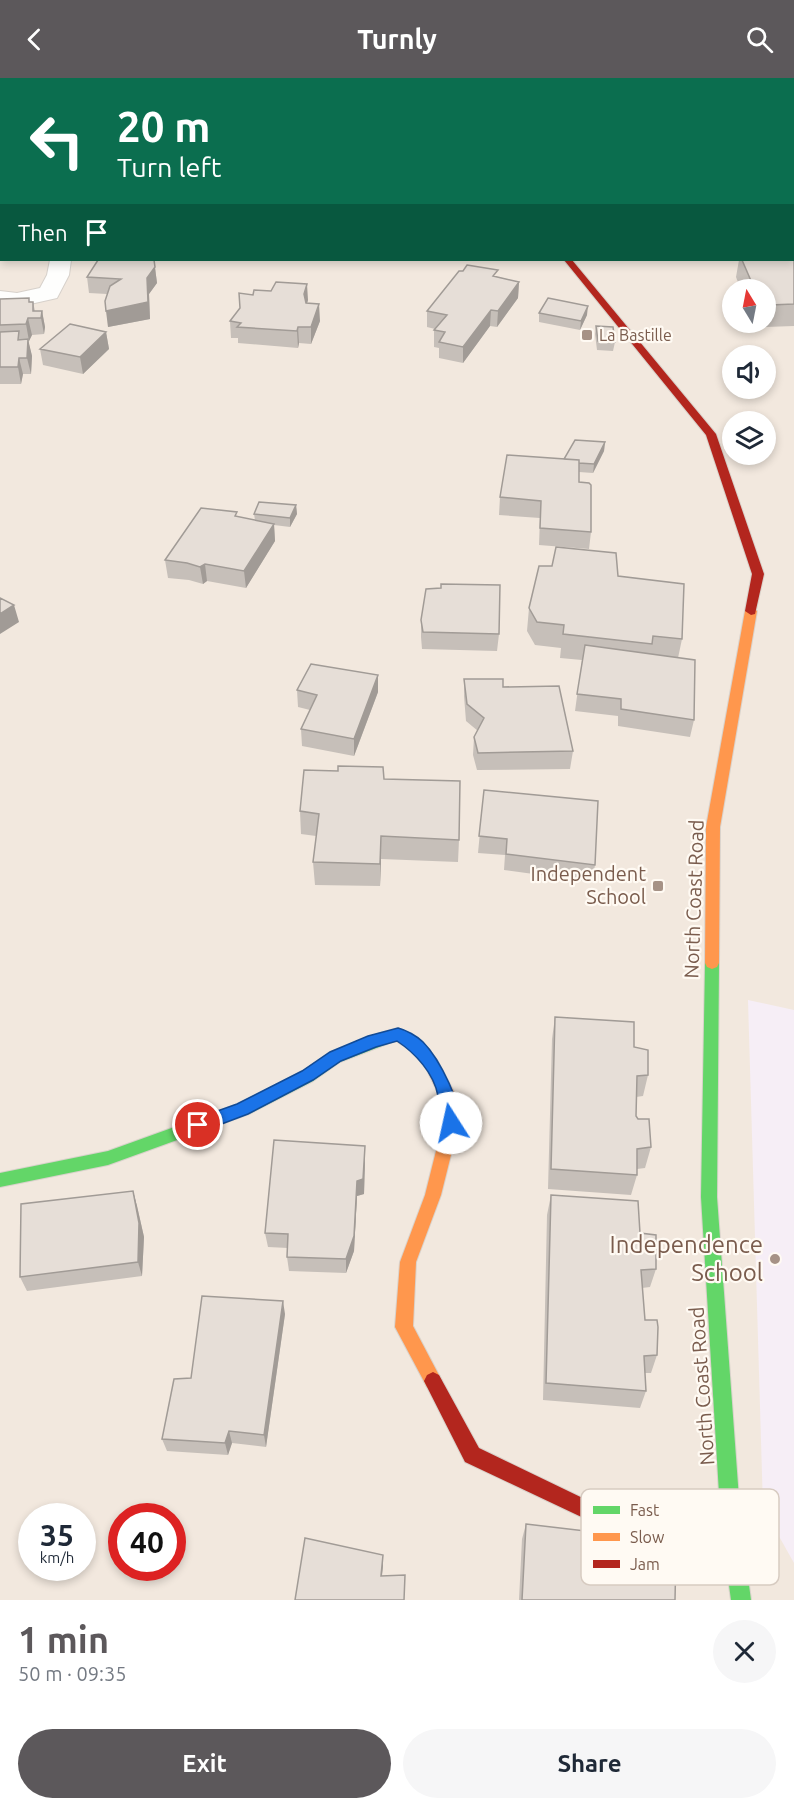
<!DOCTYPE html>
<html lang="en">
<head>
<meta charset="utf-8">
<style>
  body { margin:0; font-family:Ubuntu,sans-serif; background:#f6f6f7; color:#1f2937; height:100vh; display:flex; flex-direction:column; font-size:22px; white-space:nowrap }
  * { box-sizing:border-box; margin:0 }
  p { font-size:20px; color:#747a83 }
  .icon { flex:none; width:33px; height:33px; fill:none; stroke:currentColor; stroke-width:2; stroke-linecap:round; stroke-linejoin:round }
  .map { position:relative; height:1522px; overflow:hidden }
  .details { display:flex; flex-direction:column; background:#fff; flex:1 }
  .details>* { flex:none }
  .top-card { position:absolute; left:0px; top:0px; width:795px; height:183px; box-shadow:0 3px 9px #0003; background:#0b6e4f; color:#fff; overflow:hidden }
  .needle { width:39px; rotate:350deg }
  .fabs { position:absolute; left:722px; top:201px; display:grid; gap:12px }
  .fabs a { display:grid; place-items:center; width:54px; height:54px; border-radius:50%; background:#fff; box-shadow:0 3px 9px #0003; font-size:30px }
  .speed { position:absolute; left:18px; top:1425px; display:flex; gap:12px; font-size:30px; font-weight:700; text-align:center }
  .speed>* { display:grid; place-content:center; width:78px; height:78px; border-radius:50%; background:#fff; box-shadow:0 3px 9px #0003; line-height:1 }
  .speed small { font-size:15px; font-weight:400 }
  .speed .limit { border:9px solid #d22; background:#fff; color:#111 }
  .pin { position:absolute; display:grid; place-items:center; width:51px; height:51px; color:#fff; margin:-26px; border:3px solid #fff; border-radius:50%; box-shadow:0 2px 6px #0007 }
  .me { position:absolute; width:66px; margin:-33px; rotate:350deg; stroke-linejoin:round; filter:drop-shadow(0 0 4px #0008) }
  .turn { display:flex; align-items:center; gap:21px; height:126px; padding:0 18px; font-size:27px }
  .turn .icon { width:78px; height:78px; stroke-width:2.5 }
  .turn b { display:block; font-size:42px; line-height:51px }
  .then { display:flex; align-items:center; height:57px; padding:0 18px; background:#0003; gap:12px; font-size:22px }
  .round { display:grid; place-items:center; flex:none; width:63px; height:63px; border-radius:32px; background:#f6f6f7 }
  .headline { display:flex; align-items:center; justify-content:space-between; height:102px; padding:0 18px }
  h1 { font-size:36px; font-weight:700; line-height:45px; color:#5c585b }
  .button { display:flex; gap:12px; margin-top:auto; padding:12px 18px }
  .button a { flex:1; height:69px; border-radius:36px; background:#5c585b; color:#fff; font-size:24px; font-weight:700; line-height:69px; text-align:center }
  .button a+a { background:#f6f6f7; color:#1f2937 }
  header { display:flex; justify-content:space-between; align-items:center; height:78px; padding:0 18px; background:#5c585b; color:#fff; font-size:27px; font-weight:700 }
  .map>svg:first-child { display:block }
</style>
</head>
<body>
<header><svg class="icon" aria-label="back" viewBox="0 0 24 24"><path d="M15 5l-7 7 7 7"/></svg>Turnly<svg class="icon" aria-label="search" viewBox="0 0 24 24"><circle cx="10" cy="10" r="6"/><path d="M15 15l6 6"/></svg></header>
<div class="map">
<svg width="794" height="1522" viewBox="0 0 794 1522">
  <rect width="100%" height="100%" fill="#f9f5f0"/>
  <path fill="#f2e8de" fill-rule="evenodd" d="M0 0 695 1 2 2V182H794V95V1522H0ZM732 212H765V244H732ZM732 278H765V310H732ZM732 344H765V376H732ZM32 1438H82V1490H32ZM122 1438H172V1490H122Z"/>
  <path fill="#f6eef6" d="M748 922 794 932V1485L763 1430Z"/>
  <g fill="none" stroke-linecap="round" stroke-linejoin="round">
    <defs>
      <path id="street" d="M23 0H41L42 2H24Z
        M188 0H211L212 2H189Z
        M307 0H325V2H307Z
        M2 91V104H0V92Z
        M50 182H71L69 197 57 220 17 229 0 227V213L17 215 40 210 47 197Z"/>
      <path id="fast" d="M543 0H551L543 2Z
        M712 879 717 881 719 885 717 1119 741 1448 751 1522H731L721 1448 701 1119 705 885 707 881Z
        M382 955 387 956 390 961 387 966 340 984 313 1003 249 1036 108 1087 0 1109V1095L108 1073 238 1026 303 993 330 974Z"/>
      <path id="slow" d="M751 529 757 533 720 749 719 885 717 889 712 891 707 889 705 885 706 749 745 533Z
        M398 950 422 963 437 982 454 1014 459 1045 441 1117 416 1184 413 1248 442 1303 439 1309 433 1312 427 1309 395 1249 400 1184 425 1117 443 1045 438 1015 427 992 412 973 396 963 382 967 377 966 374 961 377 956Z"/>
      <path id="jam" d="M564 182H572L716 356 764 496 755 536 751 537 745 533 752 496 706 357Z
        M433 1294 439 1297 479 1370 593 1425 731 1438 738 1441 741 1448 738 1455 731 1458 592 1444 465 1384 424 1303 427 1297Z"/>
    </defs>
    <use href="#street" stroke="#d7d1cb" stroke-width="2"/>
    <use href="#fast" stroke="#d9d2cb" stroke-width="2"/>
    <use href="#slow" stroke="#d9d2cb" stroke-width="2"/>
    <use href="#jam" stroke="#d9d2cb" stroke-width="2"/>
    <use href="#street" fill="#fefefd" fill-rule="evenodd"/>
    <use href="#fast" fill="#63d668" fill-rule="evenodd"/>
    <use href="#slow" fill="#ff974d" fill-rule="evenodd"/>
    <use href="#jam" fill="#b3261e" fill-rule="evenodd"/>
  </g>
  <path fill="#c6bfb9" d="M258 0H310L308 2H258Z
    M339 0H379V2H339Z
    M404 0H513L514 2H405Z
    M794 143V248L766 249 763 244H765V212H741L736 199 739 182H794Z
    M154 182 157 205 149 216 150 241 108 249 107 216 89 215 87 199Z
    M498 199 519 204 518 220 497 249 490 248 463 285 439 280V270L434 269V252L435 251 427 249V233Z
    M0 221 33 224 35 233H42L45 249 44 256 32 257 29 263H28L32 278 31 296H23L21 306H0Z
    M308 222 307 225 320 243 311 266 299 265 298 270 238 265V260H231L230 243Z
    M539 235 587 237 580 252 539 244Z
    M596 248 615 264 613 273 597 272 595 256Z
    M106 254 109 271 83 296 43 287 40 271Z
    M605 364 604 373 593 395 579 394V404L591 454 589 471 539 467 540 440 499 437 500 419 564 381Z
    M296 427 297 436 290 449 274 447 275 463 246 510 207 503 203 506 189 502 168 500 165 482 237 439 255 442 254 436Z
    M618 498 682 561 678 580 694 642 690 659 618 648V638L575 633 582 582 560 580 561 570 535 567 527 553 529 530Z
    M421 542 499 556 497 573 422 571 421 559Z
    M464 601 503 609 573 673 570 691 477 692 473 677 474 659 478 653 466 643 464 618Z
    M297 612 378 614 354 678 302 668 301 651 310 632 298 629Z
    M384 701 459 762 458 784 381 781 380 808 315 807 313 784 316 758 301 756 300 733Z
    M484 712 595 787 592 804 504 792 505 777 478 775Z
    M555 939 634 969 648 997 643 1018 636 1019V1038L651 1069 645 1090 637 1091V1097L631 1117 548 1111 552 961Z
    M365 1083 364 1116 357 1118 354 1173 346 1195 289 1193 287 1179 288 1170 268 1169 265 1155Z
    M133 1113 137 1128 144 1159 142 1198 27 1213 20 1199Z
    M551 1117 640 1155 656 1191 650 1209 642 1210 645 1242 657 1277 651 1295H645L646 1313 640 1330 543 1322 547 1137Z
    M285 1236 266 1369 232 1365 228 1377 167 1373 162 1361 191 1300Z
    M526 1446 675 1522H519L522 1461Z"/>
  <path fill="#a19b96" d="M0 36H2V52H0Z
    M0 71 2 78V87L0 89Z
    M2 137V154H0V138Z
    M154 182 157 205 149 216 150 241 108 249 106 233 147 200Z
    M519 204 518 220 497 249 498 233Z
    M307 206 308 222 305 233 304 216Z
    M319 226 320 243 311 266V249Z
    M588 228 587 237 580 252 581 243Z
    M491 232 490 248 463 285V269Z
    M42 233 45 249 44 256 41 240Z
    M28 240 32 257 29 263 26 246Z
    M298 249 299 265 298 270 297 253Z
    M106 254 109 271 83 296 80 279Z
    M28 261 32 278 31 296 27 280Z
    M19 280 23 296 21 306 18 289Z
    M605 364 604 373 593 395 594 386Z
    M296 427 297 436 290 449V440Z
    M274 446 275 463 246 510 244 493Z
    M205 486 207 503 203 506 200 489Z
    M14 527 19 544 0 556V536Z
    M378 597V614L354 678V661Z
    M381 758V781L380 808V786Z
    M365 1068V1083L364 1116 357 1118 354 1173 346 1195V1181L357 1103Z
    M133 1113 137 1128 144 1159 142 1198 138 1184Z
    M283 1223 285 1236 266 1369 264 1357Z
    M229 1353 232 1365 228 1377 225 1365Z
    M383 1477V1488L381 1507V1498Z"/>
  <path fill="#e6ded7" stroke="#a19b96" stroke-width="1.5" d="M77 0H120L122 2H80Z
    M416 0H513L514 2H417Z
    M579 0H626V2H579Z
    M151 1H197V2Z
    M1 13 2 36H0V14Z
    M0 55H2V70H0Z
    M0 120H2V137L0 138Z
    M794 176V226L770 227 766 219H765V212H755L742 182H794Z
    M98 182H154L155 189 147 200 148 224 106 233 105 223 110 208 121 201 87 199Z
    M467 187 498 192 493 198 519 204 498 233 491 232 463 269 439 264 445 254 434 252 447 237 427 233 459 193H463Z
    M276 204 307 206 304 216 306 225 319 226 311 249H298L297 253 237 249 241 245 230 243 240 230 239 215 253 217 254 212 271 213Z
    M29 220V224H33V233H42L41 240H28L26 246 0 247V221Z
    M548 220 588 228 581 243 539 235Z
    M70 246 106 254 80 279 40 271Z
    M596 248 613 249 615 264 598 263Z
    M19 253 18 262 28 261 27 280H19L18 289H0V254Z
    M575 362 605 364 594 386 579 385V382L564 381Z
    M507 377 579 382V404L589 405 591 407V454L540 450 541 423 500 419Z
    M259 424 296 427 290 440 254 436Z
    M201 430 237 434 235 438 274 446 244 493 205 486 200 489 187 485 165 482Z
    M556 469 616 475 618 498 684 506 682 561 653 558 652 566 563 556 564 547 537 544 529 530 539 488H552Z
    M441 506 500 507 499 556 423 554 421 542 426 511 441 510Z
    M0 520 14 527 0 536Z
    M585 567 695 582 694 642 621 631V621L577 616Z
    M311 586 378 597 354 661 301 651 317 617 297 612Z
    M464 601H503V609L559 608 573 673 478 675 474 659 484 640 467 626Z
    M338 688 383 689 384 701 460 703 459 762 381 758 380 786 313 784 319 736 300 733 304 692 338 693Z
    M484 712 598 723 595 787 506 776 507 761 479 758Z
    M555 939 634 944V969L648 972V997L637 998 636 1038 638 1041H649L651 1069 637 1071V1097L551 1091Z
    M274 1062 365 1068 363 1101 357 1103 354 1158 346 1181 287 1179 288 1156 265 1155Z
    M133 1113 139 1145 138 1184 20 1199 21 1126Z
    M551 1117 638 1123 640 1155 656 1157V1191L641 1192 645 1242H657L658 1249 657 1277 644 1278 646 1313 546 1305Z
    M202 1218 283 1223 264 1357 229 1353 225 1365 162 1361 174 1301 191 1300Z
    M526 1446 594 1454 676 1474 675 1522H522Z
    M305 1460 383 1477 381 1498 405 1497 404 1522H295Z"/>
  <path fill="#1a73e8" stroke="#114b97" stroke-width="1.5" d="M398 950C406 952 417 958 423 964 438 979 466 1030 457 1050L451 1052 445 1050C441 1040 441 1029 438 1018 434 995 415 975 397 963L376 969 341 983 313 1002 248 1036 198 1055 192 1052 190 1047 192 1042 237 1026 302 993 330 974 368 958Z"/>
  <g fill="#a69286" stroke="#fffaf3" stroke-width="2">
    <rect x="581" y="251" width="12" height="12" rx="3"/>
    <rect x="652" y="802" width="12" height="12" rx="3"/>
    <circle cx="775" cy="1181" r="6"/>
  </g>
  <g text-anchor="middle" stroke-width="4.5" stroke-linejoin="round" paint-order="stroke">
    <g font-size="16" fill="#7a5c4d" stroke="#fffaf3" text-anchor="start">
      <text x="599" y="263">La Bastille</text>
    </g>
    <g font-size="20" fill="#7a5c4d" stroke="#fffaf3" text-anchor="end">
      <text x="646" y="803">Independent<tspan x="646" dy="23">School</tspan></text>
    </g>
    <g font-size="20" fill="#7a5c4d" stroke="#fffaf3">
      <text transform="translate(694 821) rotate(-88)" y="7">North Coast Road</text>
      <text transform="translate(702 1308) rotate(-94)" y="7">North Coast Road</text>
    </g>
    <g font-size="24" fill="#7a5c4d" stroke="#fffaf3" text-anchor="end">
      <text x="763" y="1175">Independence<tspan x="763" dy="28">School</tspan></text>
    </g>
  </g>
  <rect x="581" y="1411" width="198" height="96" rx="9" fill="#fffaf3" stroke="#d7cbc1" stroke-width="1.5"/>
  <rect x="593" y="1428" width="27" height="8" fill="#63d668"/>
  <rect x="593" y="1455" width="27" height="8" fill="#ff974d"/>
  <rect x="593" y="1482" width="27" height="8" fill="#b3261e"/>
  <g font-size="16" fill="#7a5c4d">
    <text x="630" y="1438">Fast</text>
    <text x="630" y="1465">Slow</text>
    <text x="630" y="1492">Jam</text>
  </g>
</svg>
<div class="fabs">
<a><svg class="needle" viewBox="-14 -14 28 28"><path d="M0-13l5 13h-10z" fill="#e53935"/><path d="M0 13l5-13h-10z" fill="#747a83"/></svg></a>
<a><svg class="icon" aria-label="sound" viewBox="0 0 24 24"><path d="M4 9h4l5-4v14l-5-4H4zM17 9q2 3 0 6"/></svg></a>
<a><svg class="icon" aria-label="layers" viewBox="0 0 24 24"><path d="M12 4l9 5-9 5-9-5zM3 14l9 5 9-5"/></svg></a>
</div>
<div class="speed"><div>35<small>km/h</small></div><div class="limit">40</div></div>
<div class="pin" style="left:198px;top:1047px;background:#d93025"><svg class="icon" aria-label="arrive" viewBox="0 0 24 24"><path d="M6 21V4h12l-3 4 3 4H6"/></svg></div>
<svg class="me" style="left:451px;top:1045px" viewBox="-20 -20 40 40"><circle r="19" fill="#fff"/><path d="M0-13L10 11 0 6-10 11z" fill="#1a73e8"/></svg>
<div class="top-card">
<div class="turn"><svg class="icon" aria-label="left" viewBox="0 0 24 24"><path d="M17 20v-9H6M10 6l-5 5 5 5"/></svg><div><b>20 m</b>Turn left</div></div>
<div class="then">Then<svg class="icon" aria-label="arrive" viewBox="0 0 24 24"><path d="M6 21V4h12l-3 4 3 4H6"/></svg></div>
</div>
</div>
<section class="details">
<div class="headline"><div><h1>1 min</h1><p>50 m · 09:35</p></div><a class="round"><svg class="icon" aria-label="close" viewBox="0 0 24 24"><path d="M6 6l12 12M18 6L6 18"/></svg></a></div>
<div class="button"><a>Exit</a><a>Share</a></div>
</section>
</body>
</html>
